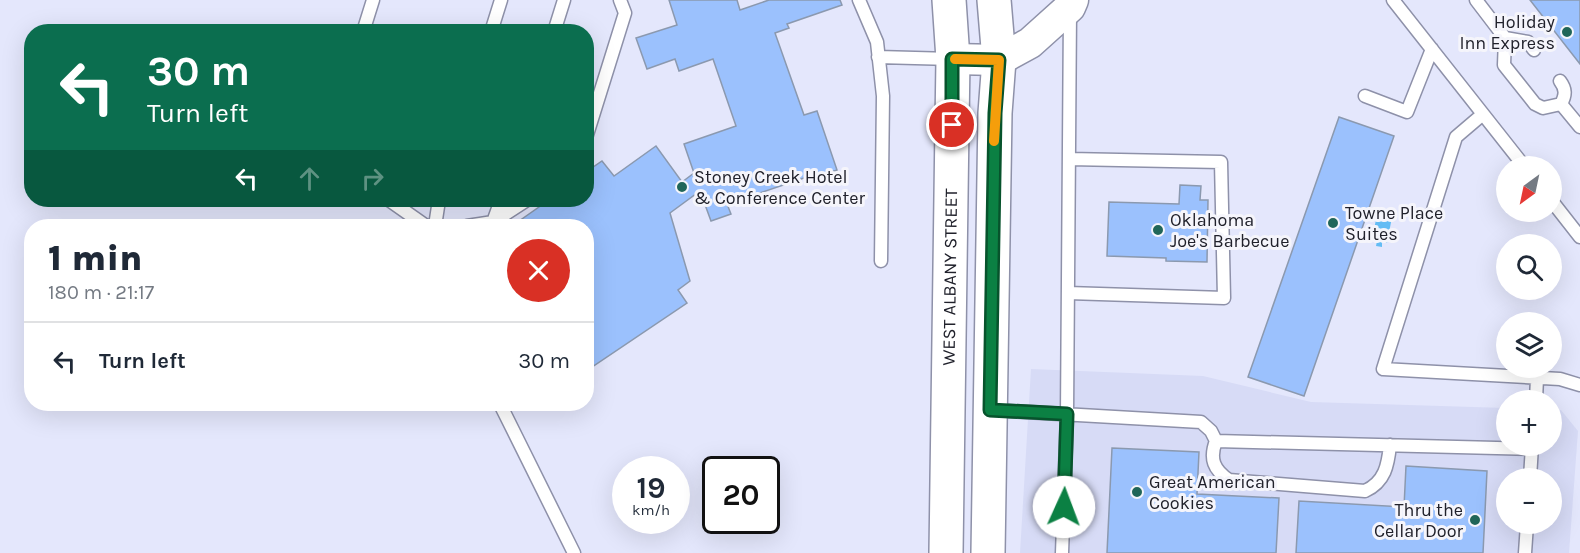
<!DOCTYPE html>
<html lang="en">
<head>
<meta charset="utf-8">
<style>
  body { margin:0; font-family:Karla,sans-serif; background:#f6f6f7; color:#1f2937; height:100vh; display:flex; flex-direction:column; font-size:22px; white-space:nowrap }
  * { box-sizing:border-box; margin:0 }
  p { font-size:20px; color:#747a83 }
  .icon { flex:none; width:33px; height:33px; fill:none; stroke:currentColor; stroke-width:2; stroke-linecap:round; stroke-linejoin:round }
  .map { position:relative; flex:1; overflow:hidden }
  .sheet { position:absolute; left:24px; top:219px; width:570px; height:192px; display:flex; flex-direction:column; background:#fff; border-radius:24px; box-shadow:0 6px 24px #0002 }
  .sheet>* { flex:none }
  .guide { position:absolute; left:24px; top:24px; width:570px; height:183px; border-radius:24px; box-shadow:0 6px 24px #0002; background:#0b6e4f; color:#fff; overflow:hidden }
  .needle { width:39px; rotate:213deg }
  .tools { position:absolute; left:1496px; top:156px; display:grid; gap:12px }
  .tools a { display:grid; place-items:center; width:66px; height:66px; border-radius:50%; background:#fff; box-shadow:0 6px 24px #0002; font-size:30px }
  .speed { position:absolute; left:612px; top:456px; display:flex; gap:12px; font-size:30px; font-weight:700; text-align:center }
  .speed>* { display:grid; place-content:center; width:78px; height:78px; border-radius:50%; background:#fff; box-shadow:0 6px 24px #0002; line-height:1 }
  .speed small { font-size:15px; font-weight:400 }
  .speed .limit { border:3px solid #111; border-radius:9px; background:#fff; color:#111 }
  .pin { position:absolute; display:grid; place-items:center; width:51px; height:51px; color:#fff; margin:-26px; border:3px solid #fff; border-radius:50%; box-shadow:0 2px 6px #0007 }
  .me { position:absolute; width:66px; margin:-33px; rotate:2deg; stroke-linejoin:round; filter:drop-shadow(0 0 4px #0008) }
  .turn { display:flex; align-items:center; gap:21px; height:126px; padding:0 24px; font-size:27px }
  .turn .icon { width:78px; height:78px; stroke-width:2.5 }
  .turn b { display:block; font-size:42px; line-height:51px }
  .lanes { display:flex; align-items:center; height:57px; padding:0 24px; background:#0003; justify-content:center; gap:30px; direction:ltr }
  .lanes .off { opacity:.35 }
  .round { display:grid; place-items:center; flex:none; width:63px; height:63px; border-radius:32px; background:#f6f6f7 }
  .summary { display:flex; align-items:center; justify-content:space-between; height:102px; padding:0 24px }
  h1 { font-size:36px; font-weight:800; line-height:45px }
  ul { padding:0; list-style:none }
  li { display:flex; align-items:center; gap:18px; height:78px; padding:0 24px; border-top:2px solid #e0e1e3 }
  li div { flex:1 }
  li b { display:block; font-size:22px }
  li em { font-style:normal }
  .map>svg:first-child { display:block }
</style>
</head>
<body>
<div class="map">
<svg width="1580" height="553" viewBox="0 0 1580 553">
  <rect width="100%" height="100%" fill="#e4e7fc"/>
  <path fill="#d7dbf6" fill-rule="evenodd" d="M1031 369 1203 376 1311 402 1506 408V446H1551V410H1561L1578 431 1569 553H1020ZM1506 478H1551V524H1506Z"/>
  <path fill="#63bcf4" d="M1378 209 1393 212 1387 243 1382 242V247L1376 246 1377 241 1372 240Z"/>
  <path fill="#9bc1fd" stroke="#8b99af" stroke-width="1.5" d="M669 0H737L740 10 769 0H840L842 5 787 24 789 28 775 33 804 115 817 111 837 170 808 180 807 177 727 204 731 214 711 221 700 191 670 213 690 281 678 290 687 303 586 371V226H512L549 200H586V172L602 161 614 176 656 146 682 182 694 173 684 144 736 126 713 59 679 71 675 59 647 69 636 38 677 25Z
    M1530 0H1580V64Z
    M1339 117 1394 136 1304 396 1248 377Z
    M1180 185 1201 186 1200 200H1208L1207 262 1166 261V258L1107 256 1109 202 1179 204Z
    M1112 448 1199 452 1197 494 1279 498 1276 553H1107Z
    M1406 466 1487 471 1483 553H1296L1299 501 1404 507Z"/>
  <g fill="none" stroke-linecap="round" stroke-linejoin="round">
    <defs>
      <path id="service" d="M859 0 877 42 883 96 881 261
        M1393 0 1524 166
        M1476 0 1505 38 1504 65 1535 104 1543 108 1561 104C1566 95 1566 89 1560 81
        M363 32 373 0
        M491 32 501 0
        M554 32 564 0
        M1505 38 1528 42 1534 50
        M878 57 952 59
        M1365 96 1407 112 1432 49
        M1561 104 1580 127
        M1483 114 1456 137 1383 369 1560 379 1580 385
        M586 138 625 13 620 0
        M389 200 426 226
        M1551 200 1580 237
        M493 222 501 200
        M435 226 439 200
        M467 226 493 222 527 200
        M1068 293 1224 298 1221 162 1069 159
        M1536 400 1537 378
        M500 404 574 553
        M992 410 1201 422 1211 431 1216 441 1532 449
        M1216 441C1209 459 1214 470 1229 480L1365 491C1385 482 1388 465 1390 445
        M1530 478 1532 446
        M1062 553 1067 414 1070 11
        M1525 553 1527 524"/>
      <path id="tertiary" d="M953 59 999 60 1030 43 1070 7 1073 0"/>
      <g id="secondary">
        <path id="s1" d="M946 553 952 125 953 59 949 0"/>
        <path d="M988 553 995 113 999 60 994 0"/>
      </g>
    </defs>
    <use href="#service" stroke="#8e91a9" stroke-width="15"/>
    <use href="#tertiary" stroke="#8e91a9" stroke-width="33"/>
    <use href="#secondary" stroke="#8e91a9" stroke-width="36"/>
    <use href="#service" stroke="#fff" stroke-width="12"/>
    <use href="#tertiary" stroke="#fff" stroke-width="30"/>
    <use href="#secondary" stroke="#fff" stroke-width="33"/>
  </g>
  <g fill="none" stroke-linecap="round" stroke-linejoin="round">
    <defs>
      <path id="route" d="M952 125V59L999 60 995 113 990 410 1067 414 1064 507"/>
    </defs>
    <use href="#route" stroke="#07532c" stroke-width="15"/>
    <use href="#route" stroke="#0b8043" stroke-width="10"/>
    <path stroke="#f59e0b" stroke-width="10" d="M955 59 999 60 994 141"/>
  </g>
  <g fill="#206659" stroke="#f5f5fb" stroke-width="2">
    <circle cx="1567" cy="32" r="6"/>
    <circle cx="682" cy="187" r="6"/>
    <circle cx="1333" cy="223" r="6"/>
    <circle cx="1158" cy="230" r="6"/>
    <circle cx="1137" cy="492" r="6"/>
    <circle cx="1475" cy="520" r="6"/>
  </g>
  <g text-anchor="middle" stroke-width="6" stroke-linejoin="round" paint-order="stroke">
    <g font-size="18" fill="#20212b" stroke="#f5f5fb" text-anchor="start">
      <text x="1555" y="28" text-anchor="end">Holiday<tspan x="1555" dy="21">Inn Express</tspan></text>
      <text x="694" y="183">Stoney Creek Hotel<tspan x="694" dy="21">&amp; Conference Center</tspan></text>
      <text x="1345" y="219">Towne Place<tspan x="1345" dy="21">Suites</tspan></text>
      <text x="1170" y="226">Oklahoma<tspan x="1170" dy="21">Joe's Barbecue</tspan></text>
      <text x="1149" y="488">Great American<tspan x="1149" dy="21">Cookies</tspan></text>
      <text x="1463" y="516" text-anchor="end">Thru the<tspan x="1463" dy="21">Cellar Door</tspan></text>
    </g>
    <g font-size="18" fill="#20212b" stroke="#f5f5fb">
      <text dy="6" stroke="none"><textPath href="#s1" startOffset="276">WEST ALBANY STREET</textPath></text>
    </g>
  </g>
</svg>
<div class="tools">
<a><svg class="needle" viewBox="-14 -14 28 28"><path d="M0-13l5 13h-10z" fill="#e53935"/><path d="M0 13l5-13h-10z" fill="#747a83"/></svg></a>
<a><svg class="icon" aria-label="search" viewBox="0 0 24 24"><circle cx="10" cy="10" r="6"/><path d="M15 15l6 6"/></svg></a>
<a><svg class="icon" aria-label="layers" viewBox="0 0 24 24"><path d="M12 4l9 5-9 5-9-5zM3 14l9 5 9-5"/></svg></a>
<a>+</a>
<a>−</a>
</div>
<div class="speed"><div>19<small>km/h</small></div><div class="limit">20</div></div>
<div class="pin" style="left:952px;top:125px;background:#d93025"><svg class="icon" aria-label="arrive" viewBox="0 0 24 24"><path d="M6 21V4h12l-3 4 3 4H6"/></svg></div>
<svg class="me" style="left:1064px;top:507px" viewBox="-20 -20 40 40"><circle r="19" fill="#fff"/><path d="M0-13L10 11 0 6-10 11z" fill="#0b8043"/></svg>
<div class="guide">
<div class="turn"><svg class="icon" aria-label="left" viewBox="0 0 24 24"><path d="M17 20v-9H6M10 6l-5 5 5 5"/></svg><div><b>30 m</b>Turn left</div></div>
<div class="lanes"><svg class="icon" aria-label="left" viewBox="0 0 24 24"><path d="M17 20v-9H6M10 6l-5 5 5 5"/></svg><svg class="icon off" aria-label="ahead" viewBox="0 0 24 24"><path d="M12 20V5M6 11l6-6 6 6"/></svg><svg class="icon off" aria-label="right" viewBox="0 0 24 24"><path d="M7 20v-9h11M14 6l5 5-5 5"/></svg></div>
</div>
<section class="sheet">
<div class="summary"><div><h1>1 min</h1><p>180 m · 21:17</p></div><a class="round" style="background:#d93025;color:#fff"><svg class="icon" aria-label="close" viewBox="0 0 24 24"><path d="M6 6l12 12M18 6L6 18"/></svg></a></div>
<ul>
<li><svg class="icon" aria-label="left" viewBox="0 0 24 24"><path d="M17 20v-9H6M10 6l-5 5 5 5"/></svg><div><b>Turn left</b></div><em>30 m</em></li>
</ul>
</section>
</div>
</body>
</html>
